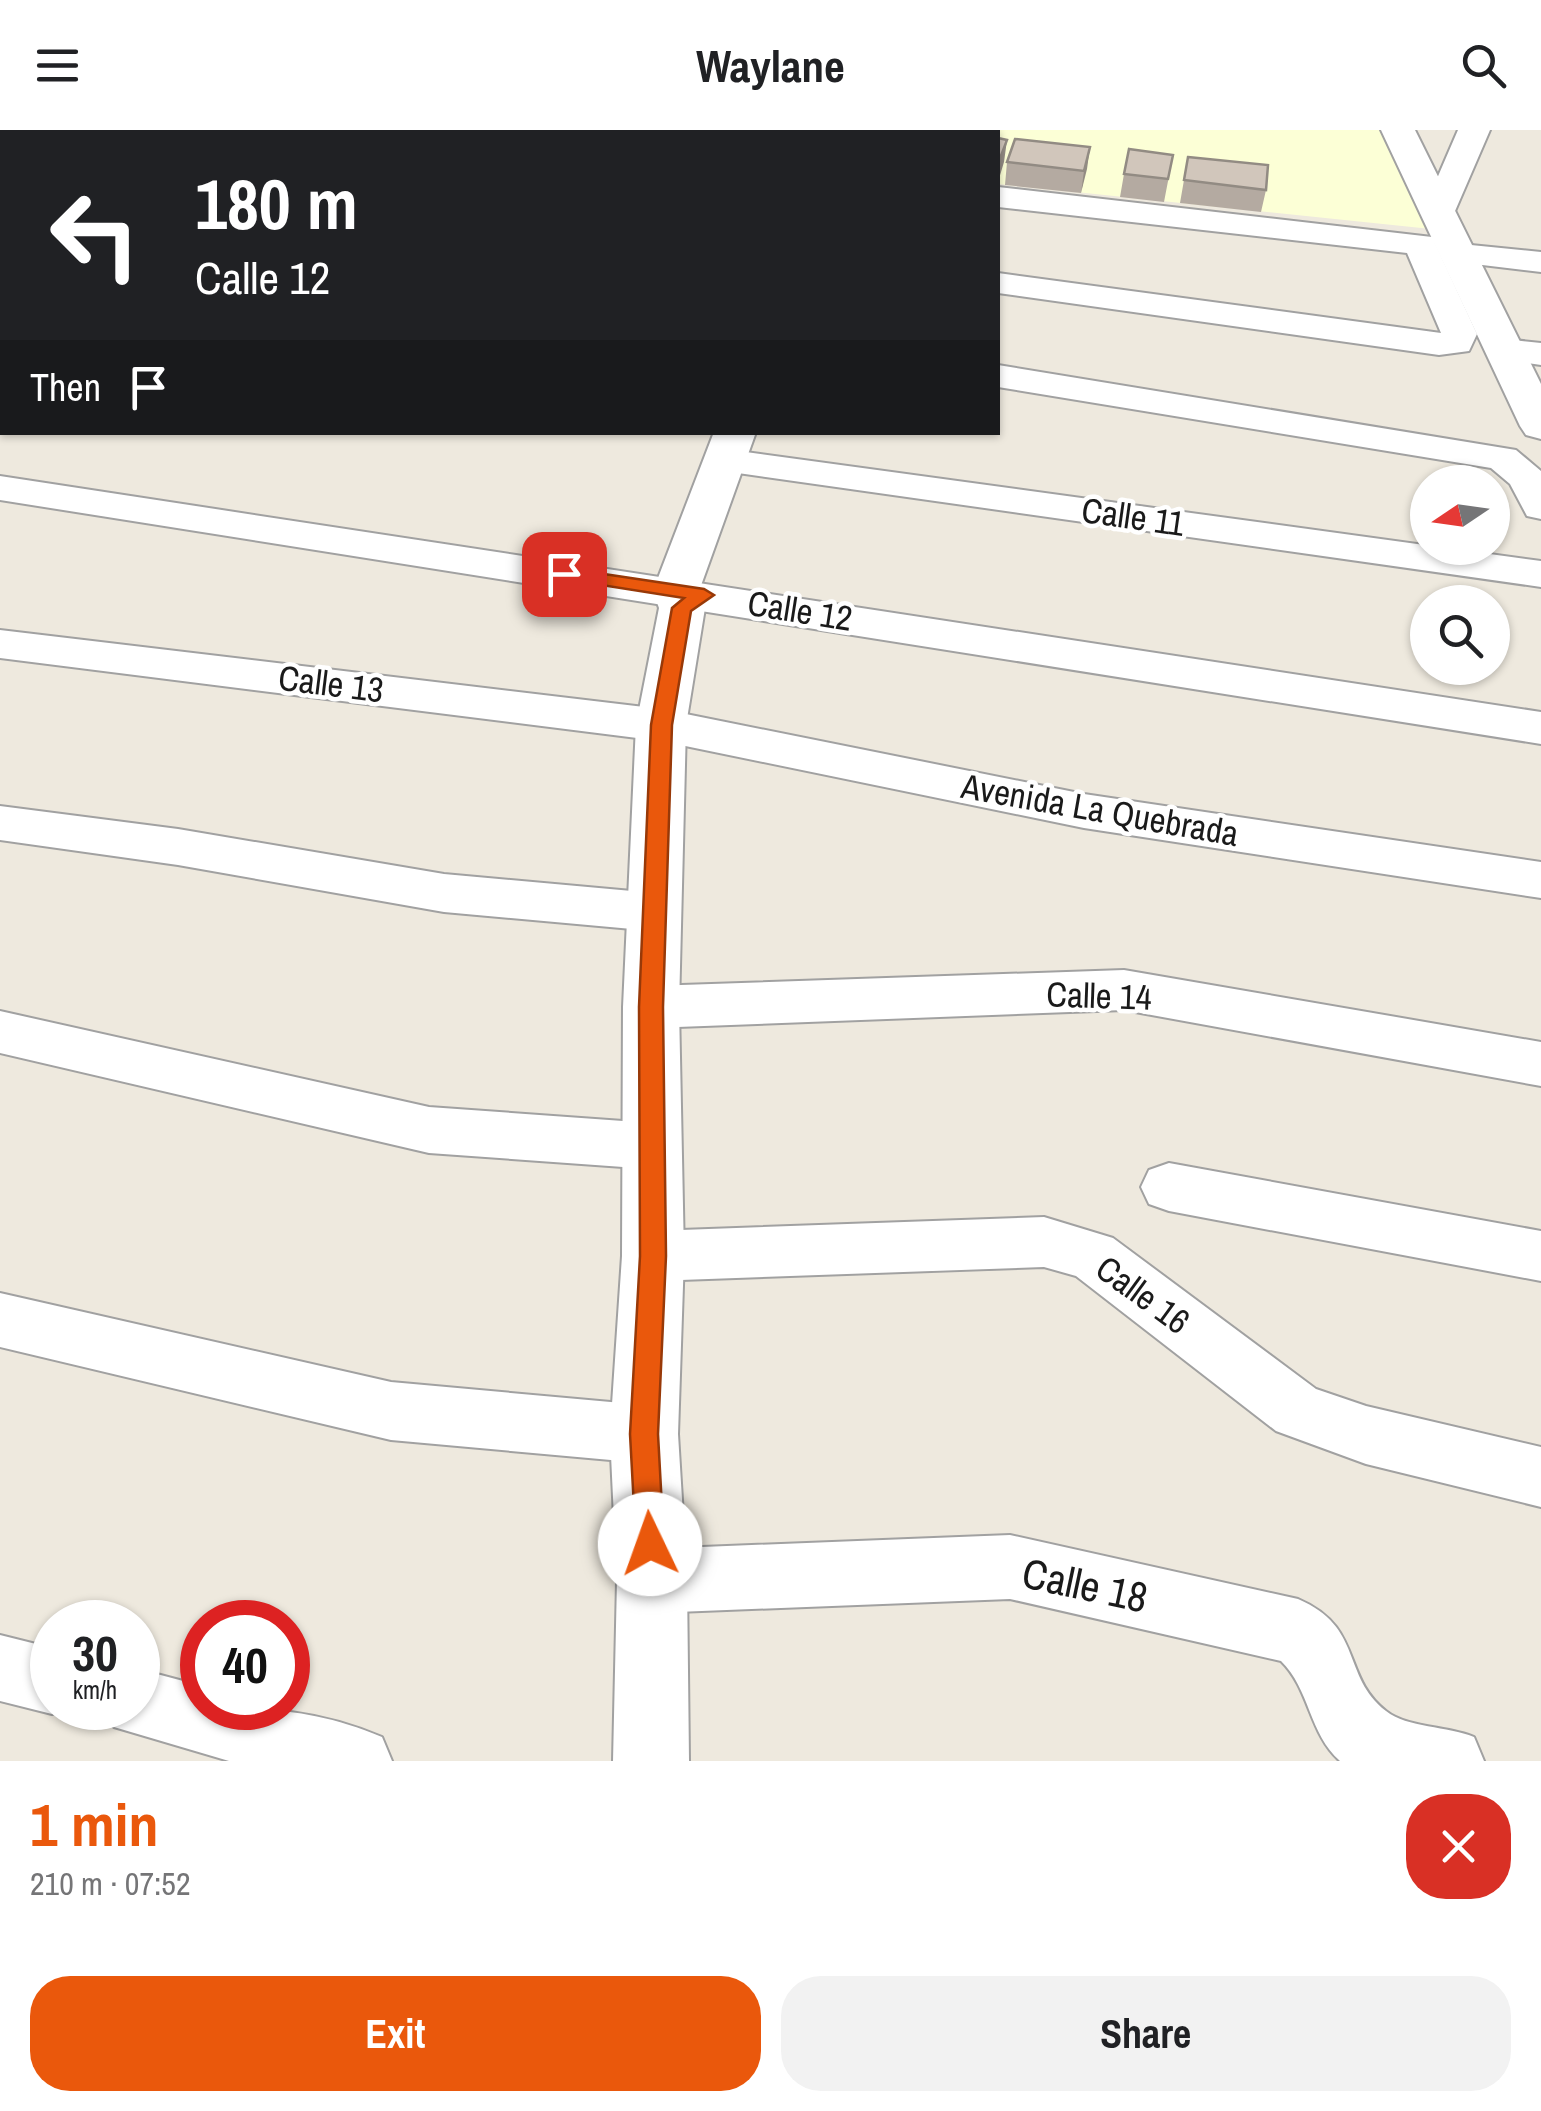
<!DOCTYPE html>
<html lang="en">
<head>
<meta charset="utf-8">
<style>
  body { margin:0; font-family:"Archivo Narrow",sans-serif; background:#f2f2f2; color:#202124; height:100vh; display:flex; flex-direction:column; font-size:38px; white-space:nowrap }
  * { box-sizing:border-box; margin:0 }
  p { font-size:32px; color:#757577 }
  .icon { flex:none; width:55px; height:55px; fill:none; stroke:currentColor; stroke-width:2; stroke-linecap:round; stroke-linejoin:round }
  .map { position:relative; height:1631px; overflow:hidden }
  .panel { display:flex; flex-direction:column; background:#fff; flex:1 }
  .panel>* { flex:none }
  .top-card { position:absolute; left:0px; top:0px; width:1000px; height:305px; box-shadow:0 2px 8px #0004; background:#202124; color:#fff; overflow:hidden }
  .needle { width:65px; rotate:257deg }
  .buttons { position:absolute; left:1410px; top:335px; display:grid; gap:20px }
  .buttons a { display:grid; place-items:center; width:100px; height:100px; border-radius:50%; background:#fff; box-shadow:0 2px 8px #0004; font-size:50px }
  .speed { position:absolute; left:30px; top:1470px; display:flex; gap:20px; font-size:50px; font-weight:700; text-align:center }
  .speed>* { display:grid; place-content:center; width:130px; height:130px; border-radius:50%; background:#fff; box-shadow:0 2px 8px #0004; line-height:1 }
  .speed small { font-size:25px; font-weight:400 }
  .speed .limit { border:15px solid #d22; background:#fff; color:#111 }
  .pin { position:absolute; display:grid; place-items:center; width:85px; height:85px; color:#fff; margin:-42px; border-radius:20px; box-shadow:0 5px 15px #0006 }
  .me { position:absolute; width:110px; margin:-55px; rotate:357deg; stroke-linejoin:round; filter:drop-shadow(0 0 8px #0008) }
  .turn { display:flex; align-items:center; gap:35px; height:210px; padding:0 30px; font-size:45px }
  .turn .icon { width:130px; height:130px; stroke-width:2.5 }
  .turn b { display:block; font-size:70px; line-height:85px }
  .then { display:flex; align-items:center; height:95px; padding:0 30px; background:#0003; gap:20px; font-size:38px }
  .round { display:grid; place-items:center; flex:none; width:105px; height:105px; border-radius:40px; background:#f2f2f2 }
  .summary { display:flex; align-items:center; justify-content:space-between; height:170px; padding:0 30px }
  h1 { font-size:60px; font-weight:700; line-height:75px; color:#ea580c }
  .action { display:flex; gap:20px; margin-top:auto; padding:20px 30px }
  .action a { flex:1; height:115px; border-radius:40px; background:#ea580c; color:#fff; font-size:40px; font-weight:700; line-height:115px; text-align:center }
  .action a+a { background:#f2f2f2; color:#202124 }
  header { display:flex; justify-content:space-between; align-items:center; height:130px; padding:0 30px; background:#fff; font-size:45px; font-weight:700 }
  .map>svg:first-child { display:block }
</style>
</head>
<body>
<header><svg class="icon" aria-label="menu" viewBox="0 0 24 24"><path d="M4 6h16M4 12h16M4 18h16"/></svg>Waylane<svg class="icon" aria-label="search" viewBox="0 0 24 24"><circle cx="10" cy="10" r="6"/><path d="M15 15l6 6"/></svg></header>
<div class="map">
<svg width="1541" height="1631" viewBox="0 0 1541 1631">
  <rect width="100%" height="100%" fill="#eee9de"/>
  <path fill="#fcffd6" d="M908 0H1382L1431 99 998 54V2Z"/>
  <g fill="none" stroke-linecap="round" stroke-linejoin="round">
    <defs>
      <path id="minor" d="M0 0H31L33 2H2V10Z
        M587 0H640L642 2H589Z
        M1458 0H1490L1452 88H1428L1423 81Z
        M998 57 1432 107 1477 204 1469 221 1439 225 998 163V143L1441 203 1407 123 998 77Z
        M1461 114 1541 122V142L1449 131 1444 124 1449 117Z
        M0 193H2V215H0Z
        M1504 209 1541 213V235L1491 228 1486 220 1491 212Z
        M998 235 1516 320 1541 341V389L1527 386 1510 354 1491 338 998 257Z
        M724 319 1541 431V457L710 339 705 331 710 323Z
        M0 346 1541 582V614L0 370Z
        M0 500 661 579 1084 664 1541 732V768L1084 698 661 611 0 528Z
        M0 676 178 699 444 744 654 763 671 769 679 782 671 795 654 801 444 782 178 735 0 710Z
        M1124 840 1541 912V956L1124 880 651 898 633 892 625 877 633 862 651 856Z
        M0 881 429 977 651 993 670 1000 678 1016 670 1032 651 1039 429 1023 0 923Z
        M1169 1033 1541 1101V1151L1169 1081 1149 1074 1141 1057 1149 1040Z
        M1044 1087 1113 1108 1316 1259 1366 1276 1541 1317V1377L1366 1334 1276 1301 1076 1146 1044 1137 653 1151 633 1144 624 1126 633 1108 653 1101Z
        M0 1163 391 1252 644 1275 666 1283 675 1304 666 1325 644 1333 391 1310 0 1217Z
        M1010 1405 1298 1469C1364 1497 1341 1546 1386 1581 1407 1598 1448 1596 1474 1607L1484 1631H1340C1309 1604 1310 1559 1281 1531L1010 1469 652 1483 629 1474 620 1451 629 1428 652 1419Z
        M0 1505 52 1518V1578H69L52 1584 0 1571Z
        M138 1539 202 1556V1578C271 1578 318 1580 382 1607L392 1631H229L114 1597 106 1578H138Z"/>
      <path id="tertiary" d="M1381 0H1415L1541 254V309L1526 305 1520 296Z
        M714 302H756L699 461 705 478 686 595 679 877 684 1126 678 1304 687 1451 689 1631H613L617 1451 610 1304 622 1126 623 877 636 595 659 478 653 461Z"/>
    </defs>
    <use href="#minor" stroke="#a1a1a1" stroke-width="4"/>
    <use href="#tertiary" stroke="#a1a1a1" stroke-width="4"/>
    <use href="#minor" fill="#fff" fill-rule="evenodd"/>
    <use href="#tertiary" fill="#fff" fill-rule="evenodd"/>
  </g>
  <path fill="#b4aaa1" d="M1090 17 1081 63 1005 55 1007 32Z
    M1173 25 1164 72 1120 67 1124 44Z
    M1188 27 1266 60 1261 82 1180 73Z
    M2 72V109H0V75Z"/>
  <path fill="#928b83" d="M1007 10 1004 32 998 52 999 31Z
    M1090 17 1087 39 1081 63 1084 41Z
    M2 165V191H0V166Z"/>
  <path fill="#d1c6bb" stroke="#928b83" stroke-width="2.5" d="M902 0H937L936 2H901Z
    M998 8 1007 10 999 31H998Z
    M1015 9 1090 17 1084 41 1007 32Z
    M1129 19 1173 25 1168 49 1124 44Z
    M1188 27 1268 35 1266 60 1184 50Z
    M2 72V87H0V75Z
    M0 140H2V165L0 166Z"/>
  <path fill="#ea580c" stroke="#983908" stroke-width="2.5" d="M564 438 704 459 714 465 691 481 672 595 663 877 666 1126 658 1304 664 1414 660 1424 650 1428 640 1424 636 1414 630 1304 640 1126 639 877 651 595 672 478 684 468 557 448V439Z"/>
  <g text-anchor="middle" stroke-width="9" stroke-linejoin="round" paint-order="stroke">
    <g font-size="35" fill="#1a1a1a" stroke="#fff">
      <text transform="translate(1133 387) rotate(8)" y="12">Calle 11</text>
      <text transform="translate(800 481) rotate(9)" y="12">Calle 12</text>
      <text transform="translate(331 554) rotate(7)" y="12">Calle 13</text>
      <text transform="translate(1100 680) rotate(10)" y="12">Avenida La Quebrada</text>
      <text transform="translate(1099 866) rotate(2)" y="12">Calle 14</text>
      <text transform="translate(1143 1165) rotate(36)" y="12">Calle 16</text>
    </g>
    <g font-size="42" fill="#1a1a1a" stroke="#fff">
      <text transform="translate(1085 1455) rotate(12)" y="15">Calle 18</text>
    </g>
  </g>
</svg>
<div class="buttons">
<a><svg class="needle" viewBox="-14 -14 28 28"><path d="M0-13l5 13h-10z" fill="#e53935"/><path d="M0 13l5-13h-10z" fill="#757577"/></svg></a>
<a><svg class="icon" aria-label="search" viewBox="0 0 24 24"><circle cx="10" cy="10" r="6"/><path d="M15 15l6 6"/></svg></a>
</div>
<div class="speed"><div>30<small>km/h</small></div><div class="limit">40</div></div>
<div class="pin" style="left:564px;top:444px;background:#d93025"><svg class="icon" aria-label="arrive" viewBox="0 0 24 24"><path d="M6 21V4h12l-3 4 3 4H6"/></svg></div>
<svg class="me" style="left:650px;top:1414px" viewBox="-20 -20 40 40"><circle r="19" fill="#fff"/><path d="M0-13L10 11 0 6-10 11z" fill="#ea580c"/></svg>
<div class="top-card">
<div class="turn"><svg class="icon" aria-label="left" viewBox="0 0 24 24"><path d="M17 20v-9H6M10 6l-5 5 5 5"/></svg><div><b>180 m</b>Calle 12</div></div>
<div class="then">Then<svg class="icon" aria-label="arrive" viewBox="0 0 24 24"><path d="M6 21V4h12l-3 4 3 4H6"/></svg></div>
</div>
</div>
<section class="panel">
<div class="summary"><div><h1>1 min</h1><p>210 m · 07:52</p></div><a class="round" style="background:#d93025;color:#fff"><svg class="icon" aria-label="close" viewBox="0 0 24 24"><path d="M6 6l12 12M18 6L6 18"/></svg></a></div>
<div class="action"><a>Exit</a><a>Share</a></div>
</section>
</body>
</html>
